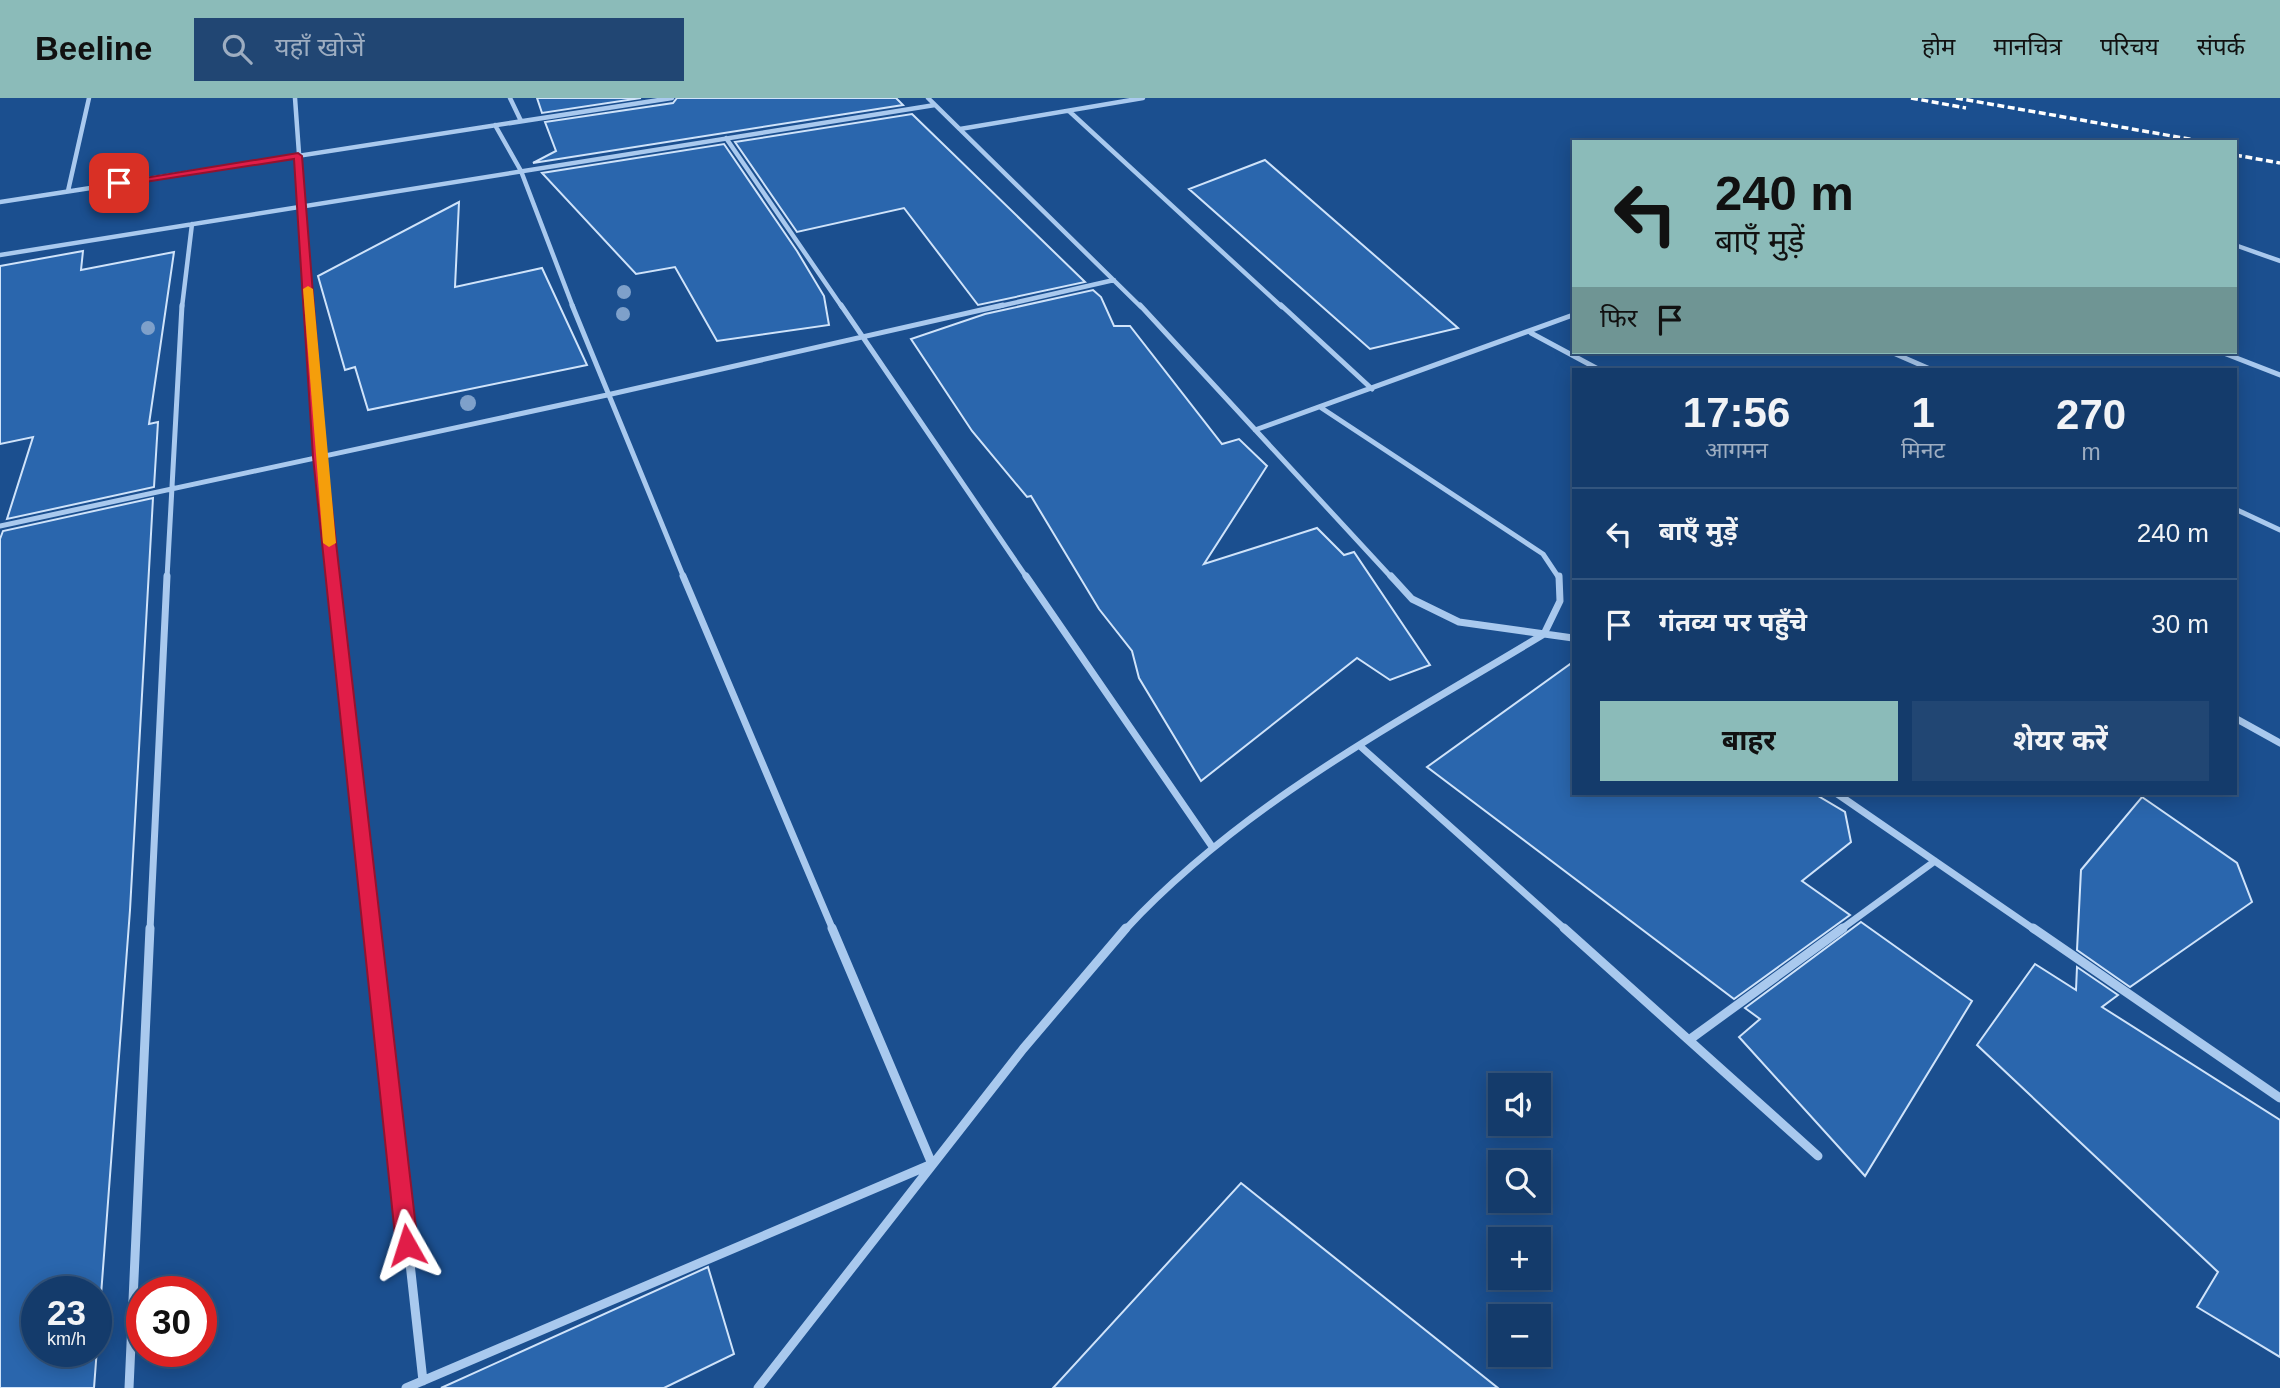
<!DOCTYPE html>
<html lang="hi">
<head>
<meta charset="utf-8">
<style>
  body { margin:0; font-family:Arial,"Noto Sans Devanagari",sans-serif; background:#214673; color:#f1f3f6; height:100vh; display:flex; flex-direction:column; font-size:26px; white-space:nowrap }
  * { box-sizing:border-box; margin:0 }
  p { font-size:23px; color:#9dadc1 }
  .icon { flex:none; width:38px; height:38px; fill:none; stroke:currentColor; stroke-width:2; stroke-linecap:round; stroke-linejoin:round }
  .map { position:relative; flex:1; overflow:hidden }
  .drawer { position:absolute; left:1572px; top:270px; width:665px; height:427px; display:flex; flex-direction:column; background:#143b6b; border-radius:0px; box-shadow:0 4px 18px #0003,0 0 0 2px #33557e }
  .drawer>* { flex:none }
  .top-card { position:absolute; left:1572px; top:42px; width:665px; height:214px; border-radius:0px; box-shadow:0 4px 18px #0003,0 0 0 2px #33557e; background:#8bbbb9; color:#111; overflow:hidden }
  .tools { position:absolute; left:1488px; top:975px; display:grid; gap:14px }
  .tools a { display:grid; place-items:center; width:63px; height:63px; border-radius:0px; background:#143b6b; box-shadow:0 4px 18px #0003,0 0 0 2px #33557e; font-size:35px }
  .speed { position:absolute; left:21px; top:1178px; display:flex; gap:14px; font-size:35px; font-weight:700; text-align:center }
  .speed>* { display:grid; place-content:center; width:91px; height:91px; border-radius:50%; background:#143b6b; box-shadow:0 4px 18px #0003,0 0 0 2px #33557e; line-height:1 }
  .speed small { font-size:18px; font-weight:400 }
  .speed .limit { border:10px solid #d22; background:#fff; color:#111 }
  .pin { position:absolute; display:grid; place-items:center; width:60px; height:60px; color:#fff; margin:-30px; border-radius:14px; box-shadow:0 4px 10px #0006 }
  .me { position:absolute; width:77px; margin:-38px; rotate:354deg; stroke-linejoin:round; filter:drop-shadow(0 0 5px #0008) }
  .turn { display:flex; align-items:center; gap:24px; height:147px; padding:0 28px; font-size:32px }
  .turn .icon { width:91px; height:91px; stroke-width:2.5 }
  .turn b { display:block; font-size:49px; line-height:60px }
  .then { display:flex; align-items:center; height:66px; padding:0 28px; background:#0003; gap:14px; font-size:26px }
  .eta { display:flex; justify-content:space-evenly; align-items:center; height:119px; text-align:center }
  .eta b { font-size:42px; font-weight:700; line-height:49px }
  .button { display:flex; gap:14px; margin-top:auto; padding:14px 28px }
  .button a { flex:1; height:80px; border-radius:0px; background:#8bbbb9; color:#111; font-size:28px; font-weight:700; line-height:80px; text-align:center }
  .button a+a { background:#214673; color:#f1f3f6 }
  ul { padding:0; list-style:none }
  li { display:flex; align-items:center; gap:21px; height:91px; padding:0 28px; border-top:2px solid #33557e }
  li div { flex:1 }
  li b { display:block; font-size:26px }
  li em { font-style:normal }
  header { display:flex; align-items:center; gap:42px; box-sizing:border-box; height:98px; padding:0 35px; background:#8bbbb9; color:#111 }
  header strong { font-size:33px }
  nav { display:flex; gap:38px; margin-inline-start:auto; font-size:24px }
  .search { width:490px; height:63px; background:#214673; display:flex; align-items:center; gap:18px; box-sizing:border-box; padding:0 24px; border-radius:0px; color:#9dadc1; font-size:26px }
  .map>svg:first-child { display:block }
</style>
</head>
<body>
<header>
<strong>Beeline</strong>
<div class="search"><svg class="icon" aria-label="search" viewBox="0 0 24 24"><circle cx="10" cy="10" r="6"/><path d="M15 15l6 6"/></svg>यहाँ खोजें</div>
<nav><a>होम</a><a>मानचित्र</a><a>परिचय</a><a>संपर्क</a></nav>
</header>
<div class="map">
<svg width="2280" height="1290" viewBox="0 0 2280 1290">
  <rect width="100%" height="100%" fill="#1b4f8f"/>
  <path fill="#2a66ad" stroke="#cfe3fa" stroke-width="2" fill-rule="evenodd" d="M537 0H641L542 15Z
    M677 0H896L903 7 533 65 556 53 545 24 673 5Z
    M912 16 1085 184 978 207 904 110 797 134 735 44Z
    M724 46 797 153 824 198 829 227 717 243 675 169 636 176 542 75Z
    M1265 62 1458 230 1370 251 1189 91Z
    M459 104 455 189 542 170 587 267 368 312 355 269 345 272 318 178Z
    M83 153 81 172 174 154 149 326 158 324 154 389 7 421 33 339 0 346V168Z
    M1093 192 1101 199 1114 228H1130L1222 346 1239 341 1267 368 1204 466 1317 430 1344 457 1354 454 1430 567 1390 582 1357 560 1201 683 1139 580 1132 553 1099 511 1031 398 1027 399 972 333 911 241 985 216Z
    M153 400 130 812 94 1290H0V441L3 433ZM37 1194H96V1253H37Z
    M1573 564V695H1813L1845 714 1851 744 1802 783 1850 817 1734 901 1427 669Z
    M2142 699 2237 765 2252 804 2130 889 2077 852 2081 772Z
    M1861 824 1972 903 1865 1078 1739 939 1760 921 1745 910Z
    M2035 866 2076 892 2077 869 2118 897 2102 909 2280 1022V1259L2197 1209 2218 1174 1977 947Z
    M1241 1085 1498 1290H1053Z
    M708 1169 734 1256 664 1290H441Z"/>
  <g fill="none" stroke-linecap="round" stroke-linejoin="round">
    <path stroke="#a9c9ee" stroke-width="4.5" d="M295 0 310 209
      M510 0 521 23
      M928 0 1141 209
      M1069 13 1282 209
      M495 27 521 73 573 209
      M960 31 1143 0
      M726 40 842 209
      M68 93 89 0
      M0 104 672 0
      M2235 147 2280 163
      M0 157 935 7
      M182 209 192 126
      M996 209 1114 182"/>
    <path stroke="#a9c9ee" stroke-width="5" d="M309 207 320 359 333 480
      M572 207 684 480
      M841 207 1027 480
      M1140 207 1392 480
      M1281 207 1372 291
      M1531 235 1598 271
      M1891 254 1930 271
      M2221 254 2280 277
      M1320 309 1543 456 1559 480
      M1255 332 1573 217
      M2235 411 2280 432
      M0 428 607 297 1003 207
      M167 480 182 207"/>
    <path stroke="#a9c9ee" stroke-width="7" d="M333 478 373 832
      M683 478 833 832
      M1026 478 1213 750
      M1391 478 1412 501 1459 524 1573 540
      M2235 620 2280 645
      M1360 648 1566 832
      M1836 695 2035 832
      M150 832 167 478
      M1125 832C1243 705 1397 625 1544 536L1560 503 1559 478
      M1840 832 1935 763"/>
    <path stroke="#a9c9ee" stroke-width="9" d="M373 830 423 1283
      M1564 830 1818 1058
      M2033 830 2280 1000
      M1689 942 1843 830
      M129 1290 150 830
      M406 1290 932 1066 832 830
      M758 1290 1023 951 1126 830"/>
    <path stroke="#fff" stroke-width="3.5" stroke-dasharray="7 3.5" stroke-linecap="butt" d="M1911 0 1966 10
      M1956 0 2206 44
      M2235 57 2280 65"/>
  </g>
  <g fill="#7ea0ca">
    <circle cx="624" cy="194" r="7"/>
    <circle cx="623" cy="216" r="7"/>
    <circle cx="148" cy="230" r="7"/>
    <circle cx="468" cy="305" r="8"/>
  </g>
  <path fill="#e11d48" stroke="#92132f" stroke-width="2" d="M298 55 302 58 326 359 418 1147 415 1155 407 1158 400 1155 396 1147 313 359 294 61 119 88 114 85Z"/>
  <path fill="#f59e0b" d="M308 188 313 191 336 445 329 449 323 445 303 191Z"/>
</svg>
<div class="tools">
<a><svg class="icon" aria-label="sound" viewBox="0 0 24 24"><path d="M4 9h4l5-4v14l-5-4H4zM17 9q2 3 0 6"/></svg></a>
<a><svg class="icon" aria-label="search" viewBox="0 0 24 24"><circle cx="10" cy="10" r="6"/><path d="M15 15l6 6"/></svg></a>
<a>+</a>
<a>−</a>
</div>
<div class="speed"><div>23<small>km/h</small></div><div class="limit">30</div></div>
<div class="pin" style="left:119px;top:85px;background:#d93025"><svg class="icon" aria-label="arrive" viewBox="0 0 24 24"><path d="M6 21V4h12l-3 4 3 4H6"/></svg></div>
<svg class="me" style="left:407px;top:1147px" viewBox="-20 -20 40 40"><path d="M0-17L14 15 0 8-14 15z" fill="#e11d48" stroke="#fff" stroke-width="4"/></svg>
<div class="top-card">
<div class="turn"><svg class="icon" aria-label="left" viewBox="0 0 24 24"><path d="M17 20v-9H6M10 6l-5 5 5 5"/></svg><div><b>240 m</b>बाएँ मुड़ें</div></div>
<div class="then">फिर<svg class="icon" aria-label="arrive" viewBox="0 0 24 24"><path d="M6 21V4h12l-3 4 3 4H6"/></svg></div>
</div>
<section class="drawer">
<div class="eta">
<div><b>17:56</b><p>आगमन</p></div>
<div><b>1</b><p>मिनट</p></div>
<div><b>270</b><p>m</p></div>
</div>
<ul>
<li><svg class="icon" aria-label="left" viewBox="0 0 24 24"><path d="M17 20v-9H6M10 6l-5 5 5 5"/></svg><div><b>बाएँ मुड़ें</b></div><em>240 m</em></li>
<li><svg class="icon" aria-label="arrive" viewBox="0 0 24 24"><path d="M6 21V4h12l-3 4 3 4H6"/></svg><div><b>गंतव्य पर पहुँचे</b></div><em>30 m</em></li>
</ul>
<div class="button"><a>बाहर</a><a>शेयर करें</a></div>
</section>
</div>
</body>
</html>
